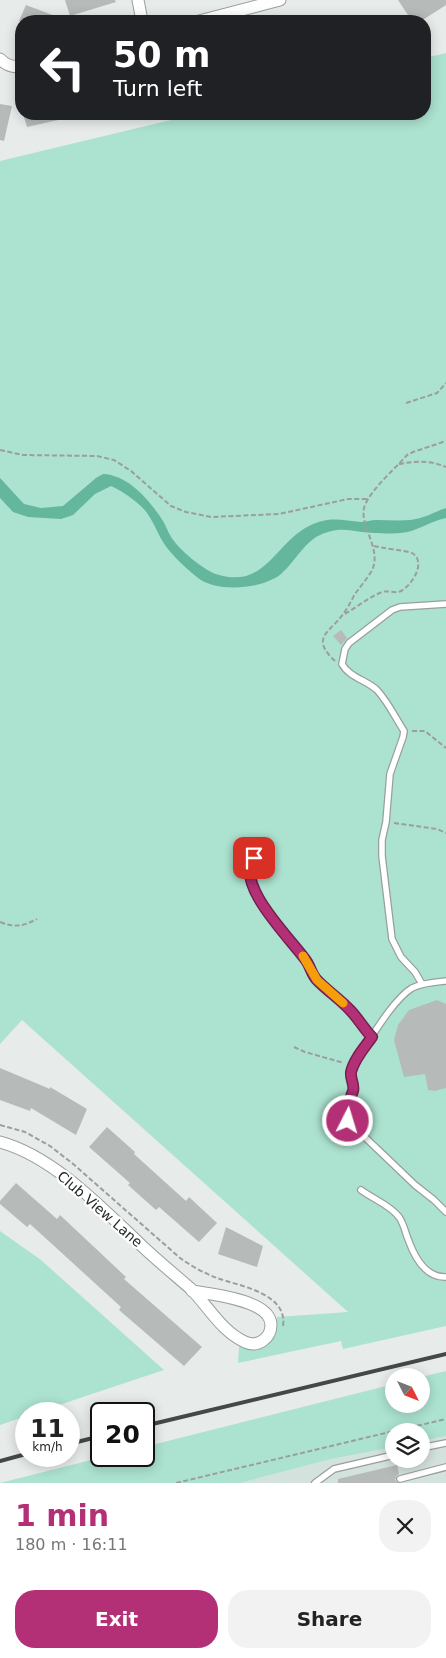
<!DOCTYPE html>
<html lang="en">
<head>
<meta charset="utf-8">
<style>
  body { margin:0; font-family:"DejaVu Sans",sans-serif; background:#f2f2f2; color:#222; height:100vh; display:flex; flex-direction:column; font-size:19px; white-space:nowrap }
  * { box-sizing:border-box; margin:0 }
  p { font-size:16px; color:#767676 }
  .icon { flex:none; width:28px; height:28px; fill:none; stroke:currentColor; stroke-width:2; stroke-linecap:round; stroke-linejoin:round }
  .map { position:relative; height:1483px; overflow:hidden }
  .sheet { display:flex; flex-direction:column; background:#fff; flex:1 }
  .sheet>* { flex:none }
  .guide { position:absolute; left:15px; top:15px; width:416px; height:105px; border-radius:20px; box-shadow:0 2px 12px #0003; background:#202124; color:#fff; overflow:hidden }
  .needle { width:32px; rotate:132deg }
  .controls { position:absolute; left:385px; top:1368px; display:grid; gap:10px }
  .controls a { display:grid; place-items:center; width:45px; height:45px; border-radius:50%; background:#fff; box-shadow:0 2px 12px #0003; font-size:25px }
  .speed { position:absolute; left:15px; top:1402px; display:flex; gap:10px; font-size:25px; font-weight:700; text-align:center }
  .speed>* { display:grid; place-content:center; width:65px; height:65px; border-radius:50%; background:#fff; box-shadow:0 2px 12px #0003; line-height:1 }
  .speed small { font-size:12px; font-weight:400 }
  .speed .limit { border:2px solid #111; border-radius:8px; background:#fff; color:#111 }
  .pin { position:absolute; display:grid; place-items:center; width:42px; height:42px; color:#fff; margin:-21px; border-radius:10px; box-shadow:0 2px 8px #0006 }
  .me { position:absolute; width:55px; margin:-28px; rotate:5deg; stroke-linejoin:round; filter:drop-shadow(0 0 4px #0008) }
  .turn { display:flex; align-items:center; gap:18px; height:105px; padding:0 15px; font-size:22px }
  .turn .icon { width:65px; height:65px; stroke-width:2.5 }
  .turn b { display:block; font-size:35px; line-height:42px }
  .round { display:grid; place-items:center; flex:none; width:52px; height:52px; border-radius:20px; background:#f2f2f2 }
  .summary { display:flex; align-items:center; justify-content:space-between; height:85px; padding:0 15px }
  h1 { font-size:30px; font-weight:700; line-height:38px; color:#b33077 }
  .button { display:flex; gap:10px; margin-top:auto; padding:10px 15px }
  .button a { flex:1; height:58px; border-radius:20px; background:#b33077; color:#fff; font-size:20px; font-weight:700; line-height:58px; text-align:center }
  .button a+a { background:#f2f2f2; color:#222 }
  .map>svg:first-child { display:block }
</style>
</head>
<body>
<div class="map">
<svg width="446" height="1483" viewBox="0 0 446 1483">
  <rect width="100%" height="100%" fill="#e7ecea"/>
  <path fill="#d4e2dd" d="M446 1436V1483H240L331 1459 394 1447V1459H421V1441Z"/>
  <path fill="#ace2d0" d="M446 53V1326L343 1349 341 1341 238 1363 239 1346C259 1358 279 1338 277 1317L348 1312 22 1020 0 1044V161L196 114H425V58Z
    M0 1231 41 1260 164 1370 32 1414H26V1416L0 1425Z
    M446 1371V1436L421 1441V1431H394V1447L331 1459 240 1483H0L107 1456H144V1447L394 1384V1404H421V1377Z"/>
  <path fill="#64b69d" d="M103 474C129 475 150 501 163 521 167 528 169 535 174 541 182 552 206 572 219 575 266 588 275 543 309 526 328 516 342 520 361 522 366 522 371 520 376 520 387 520 399 521 410 520 423 519 434 512 446 508V518C430 521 417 532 400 533 390 534 371 533 362 532 350 530 340 528 328 532 305 538 298 559 281 574 263 589 217 593 198 578 188 570 176 559 168 549 159 538 155 524 147 513 141 504 121 490 111 486L95 494 73 515 61 519 28 517 13 512 0 498V478L24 504 41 508 63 506 96 478Z"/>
  <path fill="#b6bbb9" d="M65 0H115L116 2 70 16Z
    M398 0H446V5L421 21H412Z
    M26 5 66 20V21H19Z
    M0 104 12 106 4 141 0 140Z
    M23 114H67V118L27 127Z
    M341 630 347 638 341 645 333 636Z
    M437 1000 446 1004V1088L435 1091 428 1090 425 1074 404 1077 394 1040 398 1025 409 1010Z
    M0 1068 50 1089V1087L87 1109 76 1135 31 1108 30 1111 0 1100Z
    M107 1127 135 1152 134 1154 186 1201 189 1197 217 1223 199 1242 159 1207 156 1210 128 1185 130 1183 89 1147Z
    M16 1183 57 1219 60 1215 126 1277 124 1279 202 1347 184 1366 119 1310 121 1307 30 1224 27 1227 0 1204V1201Z
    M226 1227 263 1246 257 1267 218 1254Z
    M397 1465 399 1474 396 1476 395 1480 398 1483H338V1479Z"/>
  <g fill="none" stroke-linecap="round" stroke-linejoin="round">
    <defs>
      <path id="service" d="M254 858C234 884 290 937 305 959 310 965 311 973 316 979 326 990 340 999 350 1010 358 1018 364 1028 372 1037
        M446 981C435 982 422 983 412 988 392 1000 367 1045 353 1065 349 1078 355 1081 354 1089 352 1103 341 1105 348 1121L415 1185 434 1200 446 1212
        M422 984 415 972 401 957 392 939 382 856V840L386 822 390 774 403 737 404 731C395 717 388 702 377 690 366 680 349 677 342 664L345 649 349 643 392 610 400 607 446 604
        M361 1190C373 1199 390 1205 399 1217 404 1224 405 1232 408 1239 414 1256 425 1278 446 1277
        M421 1448 446 1443
        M400 1479 446 1467
        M315 1483 334 1469 394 1455"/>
      <path id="minor" d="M138 0 142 21
        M199 21 280 0
        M0 59C6 65 13 68 21 66
        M0 1142C53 1156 103 1209 142 1246 158 1261 175 1275 191 1289 208 1306 222 1332 245 1342 258 1348 271 1338 271 1325 271 1300 211 1294 192 1291"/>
    </defs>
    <use href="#service" stroke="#999f9d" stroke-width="8"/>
    <use href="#minor" stroke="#999f9d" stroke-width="13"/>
    <path stroke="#9b9e9d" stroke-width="2" stroke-dasharray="5 2.5" stroke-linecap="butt" d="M406 403 437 393 446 383
      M0 450 23 455 97 456 114 460 131 471 171 506 186 512 211 517 279 514 348 499H369
      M399 464C416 461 430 460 446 467
      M345 614C357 607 369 597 382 592 389 590 395 594 401 591 412 585 427 562 412 553 408 551 381 548 374 546
      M335 661C309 637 331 632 343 614 348 608 351 601 355 594 360 587 366 580 371 572 384 550 357 524 365 505 373 487 394 470 407 455L413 452 446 441
      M412 731H425L446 748
      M394 823 437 829 446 833
      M0 922C15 928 24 926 37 919
      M294 1047 305 1052 344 1063
      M0 1125 25 1132 50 1146 72 1163 180 1258C191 1266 204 1273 217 1278 239 1286 288 1293 283 1326
      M395 1431 446 1419
      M176 1483 394 1431"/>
    <use href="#service" stroke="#fff" stroke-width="5.5"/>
    <use href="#minor" stroke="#fff" stroke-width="11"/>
    <path stroke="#464847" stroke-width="4" d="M144 1426 446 1354
      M69 1444 101 1436
      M0 1461 26 1454"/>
  </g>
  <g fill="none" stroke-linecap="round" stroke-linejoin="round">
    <defs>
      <path id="route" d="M254 858C234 884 290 938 305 959 310 965 311 973 316 979 326 990 340 999 350 1010 358 1018 364 1029 372 1037 365 1047 354 1059 351 1072 350 1079 355 1085 353 1091 349 1104 342 1107 348 1121"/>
    </defs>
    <use href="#route" stroke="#741f4d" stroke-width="12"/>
    <use href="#route" stroke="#b33077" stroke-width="9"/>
    <path stroke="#f59e0b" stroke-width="9" d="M303 956 317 980 343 1003"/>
  </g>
  <g text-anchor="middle" stroke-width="4.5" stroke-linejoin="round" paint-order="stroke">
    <g font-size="14" fill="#292b2a" stroke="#fff">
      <text transform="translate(100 1209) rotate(41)" y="5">Club View Lane</text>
    </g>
  </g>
</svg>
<div class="controls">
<a><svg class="needle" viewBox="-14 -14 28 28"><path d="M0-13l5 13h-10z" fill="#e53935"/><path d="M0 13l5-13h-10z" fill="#767676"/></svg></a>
<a><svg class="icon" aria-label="layers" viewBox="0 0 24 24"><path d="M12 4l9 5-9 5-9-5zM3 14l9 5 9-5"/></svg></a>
</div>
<div class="speed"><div>11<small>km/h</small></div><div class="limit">20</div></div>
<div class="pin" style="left:254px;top:858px;background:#d93025"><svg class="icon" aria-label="arrive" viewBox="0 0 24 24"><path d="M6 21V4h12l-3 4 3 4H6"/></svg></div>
<svg class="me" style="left:348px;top:1121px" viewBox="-20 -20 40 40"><circle r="17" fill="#b33077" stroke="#fff" stroke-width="3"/><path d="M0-11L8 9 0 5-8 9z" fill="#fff"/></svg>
<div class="guide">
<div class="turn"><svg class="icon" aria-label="left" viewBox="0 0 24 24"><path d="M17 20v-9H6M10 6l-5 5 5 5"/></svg><div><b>50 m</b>Turn left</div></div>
</div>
</div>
<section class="sheet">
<div class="summary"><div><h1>1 min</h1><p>180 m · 16:11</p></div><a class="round"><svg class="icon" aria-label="close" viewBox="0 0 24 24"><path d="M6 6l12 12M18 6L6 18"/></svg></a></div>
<div class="button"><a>Exit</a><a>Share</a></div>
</section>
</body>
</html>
